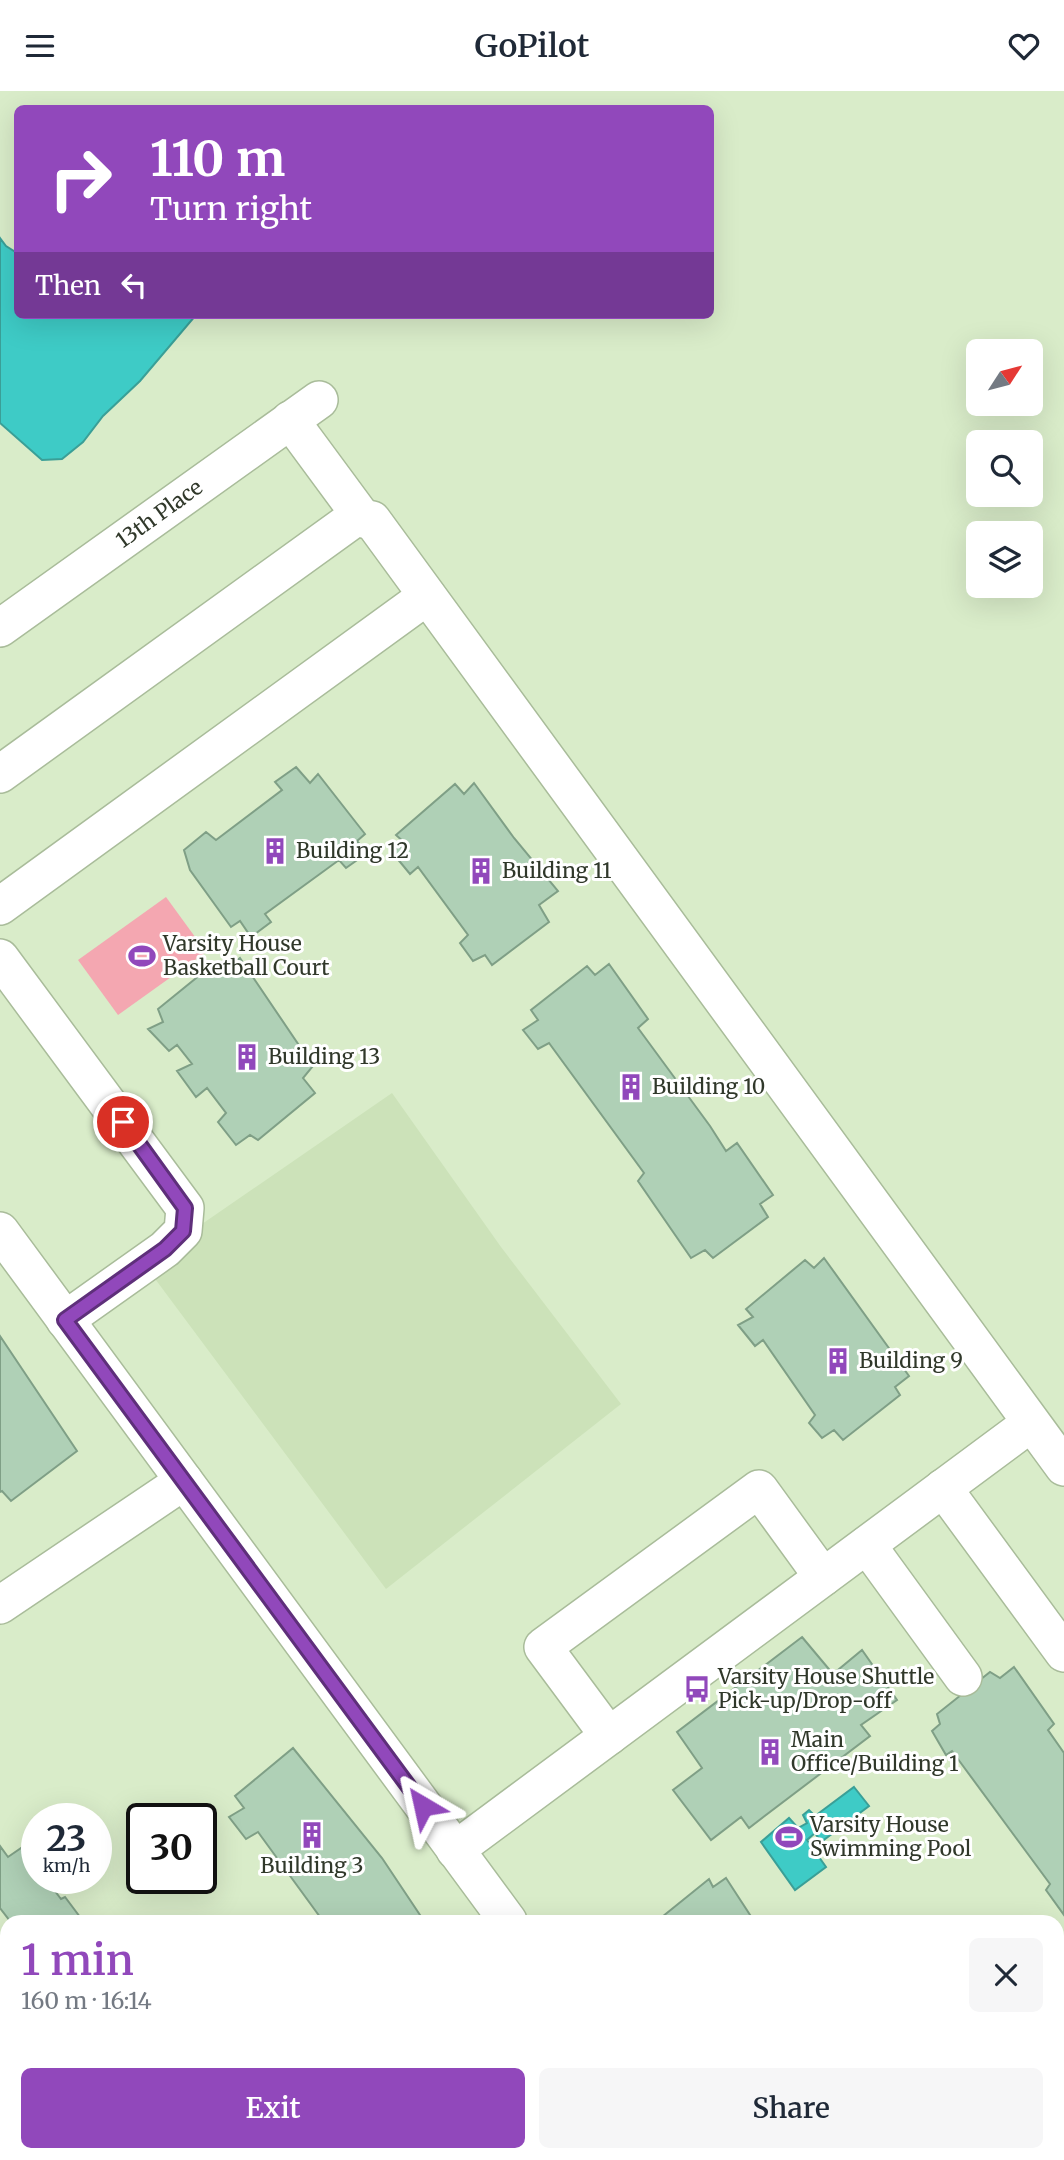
<!DOCTYPE html>
<html lang="en">
<head>
<meta charset="utf-8">
<style>
  body { margin:0; font-family:Merriweather,serif; background:#f6f6f7; color:#1f2937; height:100vh; display:flex; flex-direction:column; font-size:26px; white-space:nowrap }
  * { box-sizing:border-box; margin:0 }
  p { font-size:23px; color:#747a83 }
  .icon { flex:none; width:38px; height:38px; fill:none; stroke:currentColor; stroke-width:2; stroke-linecap:round; stroke-linejoin:round }
  .map { position:relative; flex:1; overflow:hidden }
  .details { position:absolute; left:0px; top:1824px; width:1064px; height:247px; display:flex; flex-direction:column; background:#fff; border-radius:21px 21px 0 0; box-shadow:0 7px 28px #0002 }
  .details>* { flex:none }
  .banner { position:absolute; left:14px; top:14px; width:700px; height:214px; border-radius:10px; box-shadow:0 7px 28px #0002; background:#9148bb; color:#fff; overflow:hidden }
  .needle { width:46px; rotate:54deg }
  .tools { position:absolute; left:966px; top:248px; display:grid; gap:14px }
  .tools a { display:grid; place-items:center; width:77px; height:77px; border-radius:10px; background:#fff; box-shadow:0 7px 28px #0002; font-size:35px }
  .speed { position:absolute; left:21px; top:1712px; display:flex; gap:14px; font-size:35px; font-weight:700; text-align:center }
  .speed>* { display:grid; place-content:center; width:91px; height:91px; border-radius:50%; background:#fff; box-shadow:0 7px 28px #0002; line-height:1 }
  .speed small { font-size:18px; font-weight:400 }
  .speed .limit { border:4px solid #111; border-radius:10px; background:#fff; color:#111 }
  .pin { position:absolute; display:grid; place-items:center; width:60px; height:60px; color:#fff; margin:-30px; border:4px solid #fff; border-radius:50%; box-shadow:0 2px 7px #0007 }
  .me { position:absolute; width:77px; margin:-38px; rotate:324deg; stroke-linejoin:round; filter:drop-shadow(0 0 5px #0008) }
  .turn { display:flex; align-items:center; gap:24px; height:147px; padding:0 21px; font-size:32px }
  .turn .icon { width:91px; height:91px; stroke-width:2.5 }
  .turn b { display:block; font-size:49px; line-height:60px }
  .then { display:flex; align-items:center; height:66px; padding:0 21px; background:#0003; gap:14px; font-size:26px }
  .round { display:grid; place-items:center; flex:none; width:74px; height:74px; border-radius:10px; background:#f6f6f7 }
  .overview { display:flex; align-items:center; justify-content:space-between; height:119px; padding:0 21px }
  h1 { font-size:42px; font-weight:600; line-height:52px; color:#9148bb }
  .button { display:flex; gap:14px; margin-top:auto; padding:14px 21px }
  .button a { flex:1; height:80px; border-radius:10px; background:#9148bb; color:#fff; font-size:28px; font-weight:600; line-height:80px; text-align:center }
  .button a+a { background:#f6f6f7; color:#1f2937 }
  header { display:flex; justify-content:space-between; align-items:center; height:91px; padding:0 21px; background:#fff; font-size:32px; font-weight:600 }
  .map>svg:first-child { display:block }
</style>
</head>
<body>
<header><svg class="icon" aria-label="menu" viewBox="0 0 24 24"><path d="M4 6h16M4 12h16M4 18h16"/></svg>GoPilot<svg class="icon" aria-label="heart" viewBox="0 0 24 24"><path d="M12 20l-8-8c-3-5 5-10 8-4 3-6 11-1 8 4z"/></svg></header>
<div class="map">
<svg width="1064" height="2069" viewBox="0 0 1064 2069">
  <rect width="100%" height="100%" fill="#d9ecc9"/>
  <path fill="#cce2b9" d="M392 1002 501 1156 621 1313 386 1498 144 1173Z
    M141 2063H273L265 2069H133Z"/>
  <path fill="#f4a7b1" d="M166 806 206 861 118 924 78 869Z"/>
  <path fill="#3ecbc6" stroke="#3a9f97" stroke-width="2" d="M0 147 6 155 17 162 18 224H196L140 290 103 325 83 351 62 368 42 369 0 332Z
    M854 1696 869 1715 821 1751 815 1742 807 1749 826 1776 795 1799 761 1751 789 1727 798 1737 807 1732 803 1724 809 1719 815 1725Z"/>
  <path fill="#afd0b6" stroke="#7f9f86" stroke-width="2" d="M296 676 310 692 318 683 365 743 357 750 367 762 346 777 339 769 265 823 271 831 251 846 240 830 231 836 190 779 184 759 206 741 216 749 282 699 275 691Z
    M474 692 514 747 558 800 539 814 549 831 492 874 485 864 473 870 460 852 468 844 418 776 410 783 391 760 406 753 396 744 455 693 464 703Z
    M240 867 313 975 303 987 315 1002 258 1049 250 1044 236 1054 218 1031 226 1022 207 997 196 1006 177 980 192 973 177 954 169 960 148 938 163 931 158 918 216 871 224 880Z
    M609 873 648 928 638 937 710 1035 726 1060 737 1052 773 1104 760 1113 768 1126 713 1167 705 1159 691 1167 638 1090 644 1082 549 952 538 958 523 939 538 929 531 919 587 875 595 884Z
    M824 1167 909 1285 895 1296 900 1304 843 1349 834 1339 822 1347 809 1332 815 1324 763 1249 755 1255 738 1234 753 1226 746 1218 805 1169 814 1177Z
    M0 1245 77 1360 11 1410 2 1400 0 1401Z
    M802 1546 833 1583 862 1559 897 1609 861 1634 870 1645 749 1737 741 1726 711 1749 673 1699 702 1677 677 1641Z
    M1014 1576 1054 1633 1048 1639 1064 1662V1824L1046 1799 1050 1793 952 1660 946 1664 932 1640 940 1633 937 1623 990 1581 1000 1587Z
    M293 1657 382 1767 424 1830H323L258 1741 246 1748 229 1726 244 1717 235 1705Z
    M27 1753 37 1767V1787H45L61 1808 65 1806 83 1830H10L0 1817V1755L8 1766Z
    M726 1787 754 1830H657L709 1788 713 1796Z
    M497 2063H614L618 2069H501Z
    M796 2063H850L842 2069H800Z
    M925 2063H933L938 2069H918Z"/>
  <g fill="none" stroke-linecap="round" stroke-linejoin="round">
    <defs>
      <g id="minor">
        <path d="M290 329 363 428"/>
        <path id="s1" d="M0 537 319 309"/>
        <path d="M0 683 356 426 372 429 1064 1376"/>
        <path d="M0 815 427 505"/>
        <path d="M0 867 185 1117 183 1140 165 1158 65 1229"/>
        <path d="M0 1140 508 1830"/>
        <path d="M943 1397 1064 1562"/>
        <path d="M867 1454 963 1586"/>
        <path d="M0 1514 184 1390"/>
        <path d="M609 1645 543 1556 759 1398 823 1486"/>
        <path d="M455 1759 1031 1332"/>
        <path d="M0 1946C6 1959 9 1980 0 1992"/>
        <path d="M680 2063 684 2069"/>
      </g>
    </defs>
    <use href="#minor" stroke="#a9bc9a" stroke-width="40"/>
    <use href="#minor" stroke="#fff" stroke-width="37"/>
  </g>
  <g fill="none" stroke-linecap="round" stroke-linejoin="round">
    <defs>
      <path id="route" d="M123 1031 185 1117 183 1140 165 1158 65 1229 423 1715"/>
    </defs>
    <use href="#route" stroke="#5e2f7a" stroke-width="18"/>
    <use href="#route" stroke="#9148bb" stroke-width="12"/>
  </g>
  <defs>
    <symbol id="building-bare" viewBox="-9 -9 18 18"><path d="M-4-6H4V6H1V3H-1V6H-4ZM-2.5-4.3h1.7v1.8h-1.7ZM.8-4.3h1.7v1.8H.8ZM-2.5-1h1.7V.8h-1.7ZM.8-1h1.7V.8H.8Z" fill="#9148bb" stroke="#fff" stroke-width="2.5" paint-order="stroke"/></symbol>
    <symbol id="stadium-bare" viewBox="-9 -9 18 18"><path d="M0-5a6.5 5 0 1 0 0 10a6.5 5 0 1 0 0-10ZM-3.5-1.8h7v3.6h-7Z" fill="#9148bb" stroke="#fff" stroke-width="2.5" paint-order="stroke"/></symbol>
    <symbol id="bus-bare" viewBox="-9 -9 18 18"><path d="M-5-6H5V4H4V6H2V4H-2V6H-4V4H-5ZM-3.5-4V0h7V-4ZM-3.5 1.2v1.5H-2V1.2ZM2 1.2v1.5H3.5V1.2Z" fill="#9148bb" stroke="#fff" stroke-width="2.5" paint-order="stroke"/></symbol>
  </defs>
  <g fill-rule="evenodd">
    <use href="#building-bare" x="256" y="741" width="38" height="38"/>
    <use href="#building-bare" x="462" y="761" width="38" height="38"/>
    <use href="#stadium-bare" x="123" y="846" width="38" height="38"/>
    <use href="#building-bare" x="228" y="947" width="38" height="38"/>
    <use href="#building-bare" x="612" y="977" width="38" height="38"/>
    <use href="#building-bare" x="819" y="1251" width="38" height="38"/>
    <use href="#bus-bare" x="678" y="1579" width="38" height="38"/>
    <use href="#building-bare" x="751" y="1642" width="38" height="38"/>
    <use href="#building-bare" x="293" y="1725" width="38" height="38"/>
    <use href="#stadium-bare" x="770" y="1727" width="38" height="38"/>
  </g>
  <g text-anchor="middle" stroke-width="6" stroke-linejoin="round" paint-order="stroke">
    <g font-size="21" fill="#30382a" stroke="#fff">
      <text dy="7" stroke="none"><textPath href="#s1" startOffset="196">13th Place</textPath></text>
    </g>
    <g font-size="21" fill="#30382a" stroke="#fff" text-anchor="start">
      <text x="296" y="767">Building 12</text>
      <text x="502" y="787">Building 11</text>
      <text x="163" y="860">Varsity House<tspan x="163" dy="24">Basketball Court</tspan></text>
      <text x="268" y="973">Building 13</text>
      <text x="652" y="1003">Building 10</text>
      <text x="859" y="1277">Building 9</text>
      <text x="718" y="1593">Varsity House Shuttle<tspan x="718" dy="24">Pick-up/Drop-off</tspan></text>
      <text x="791" y="1656">Main<tspan x="791" dy="24">Office/Building 1</tspan></text>
      <text x="810" y="1741">Varsity House<tspan x="810" dy="24">Swimming Pool</tspan></text>
      <text x="312" y="1782" text-anchor="middle">Building 3</text>
    </g>
  </g>
</svg>
<div class="tools">
<a><svg class="needle" viewBox="-14 -14 28 28"><path d="M0-13l5 13h-10z" fill="#e53935"/><path d="M0 13l5-13h-10z" fill="#747a83"/></svg></a>
<a><svg class="icon" aria-label="search" viewBox="0 0 24 24"><circle cx="10" cy="10" r="6"/><path d="M15 15l6 6"/></svg></a>
<a><svg class="icon" aria-label="layers" viewBox="0 0 24 24"><path d="M12 4l9 5-9 5-9-5zM3 14l9 5 9-5"/></svg></a>
</div>
<div class="speed"><div>23<small>km/h</small></div><div class="limit">30</div></div>
<div class="pin" style="left:123px;top:1031px;background:#d93025"><svg class="icon" aria-label="arrive" viewBox="0 0 24 24"><path d="M6 21V4h12l-3 4 3 4H6"/></svg></div>
<svg class="me" style="left:423px;top:1715px" viewBox="-20 -20 40 40"><path d="M0-17L14 15 0 8-14 15z" fill="#9148bb" stroke="#fff" stroke-width="4"/></svg>
<div class="banner">
<div class="turn"><svg class="icon" aria-label="right" viewBox="0 0 24 24"><path d="M7 20v-9h11M14 6l5 5-5 5"/></svg><div><b>110 m</b>Turn right</div></div>
<div class="then">Then<svg class="icon" aria-label="left" viewBox="0 0 24 24"><path d="M17 20v-9H6M10 6l-5 5 5 5"/></svg></div>
</div>
<section class="details">
<div class="overview"><div><h1>1 min</h1><p>160 m · 16:14</p></div><a class="round"><svg class="icon" aria-label="close" viewBox="0 0 24 24"><path d="M6 6l12 12M18 6L6 18"/></svg></a></div>
<div class="button"><a>Exit</a><a>Share</a></div>
</section>
</div>
</body>
</html>
